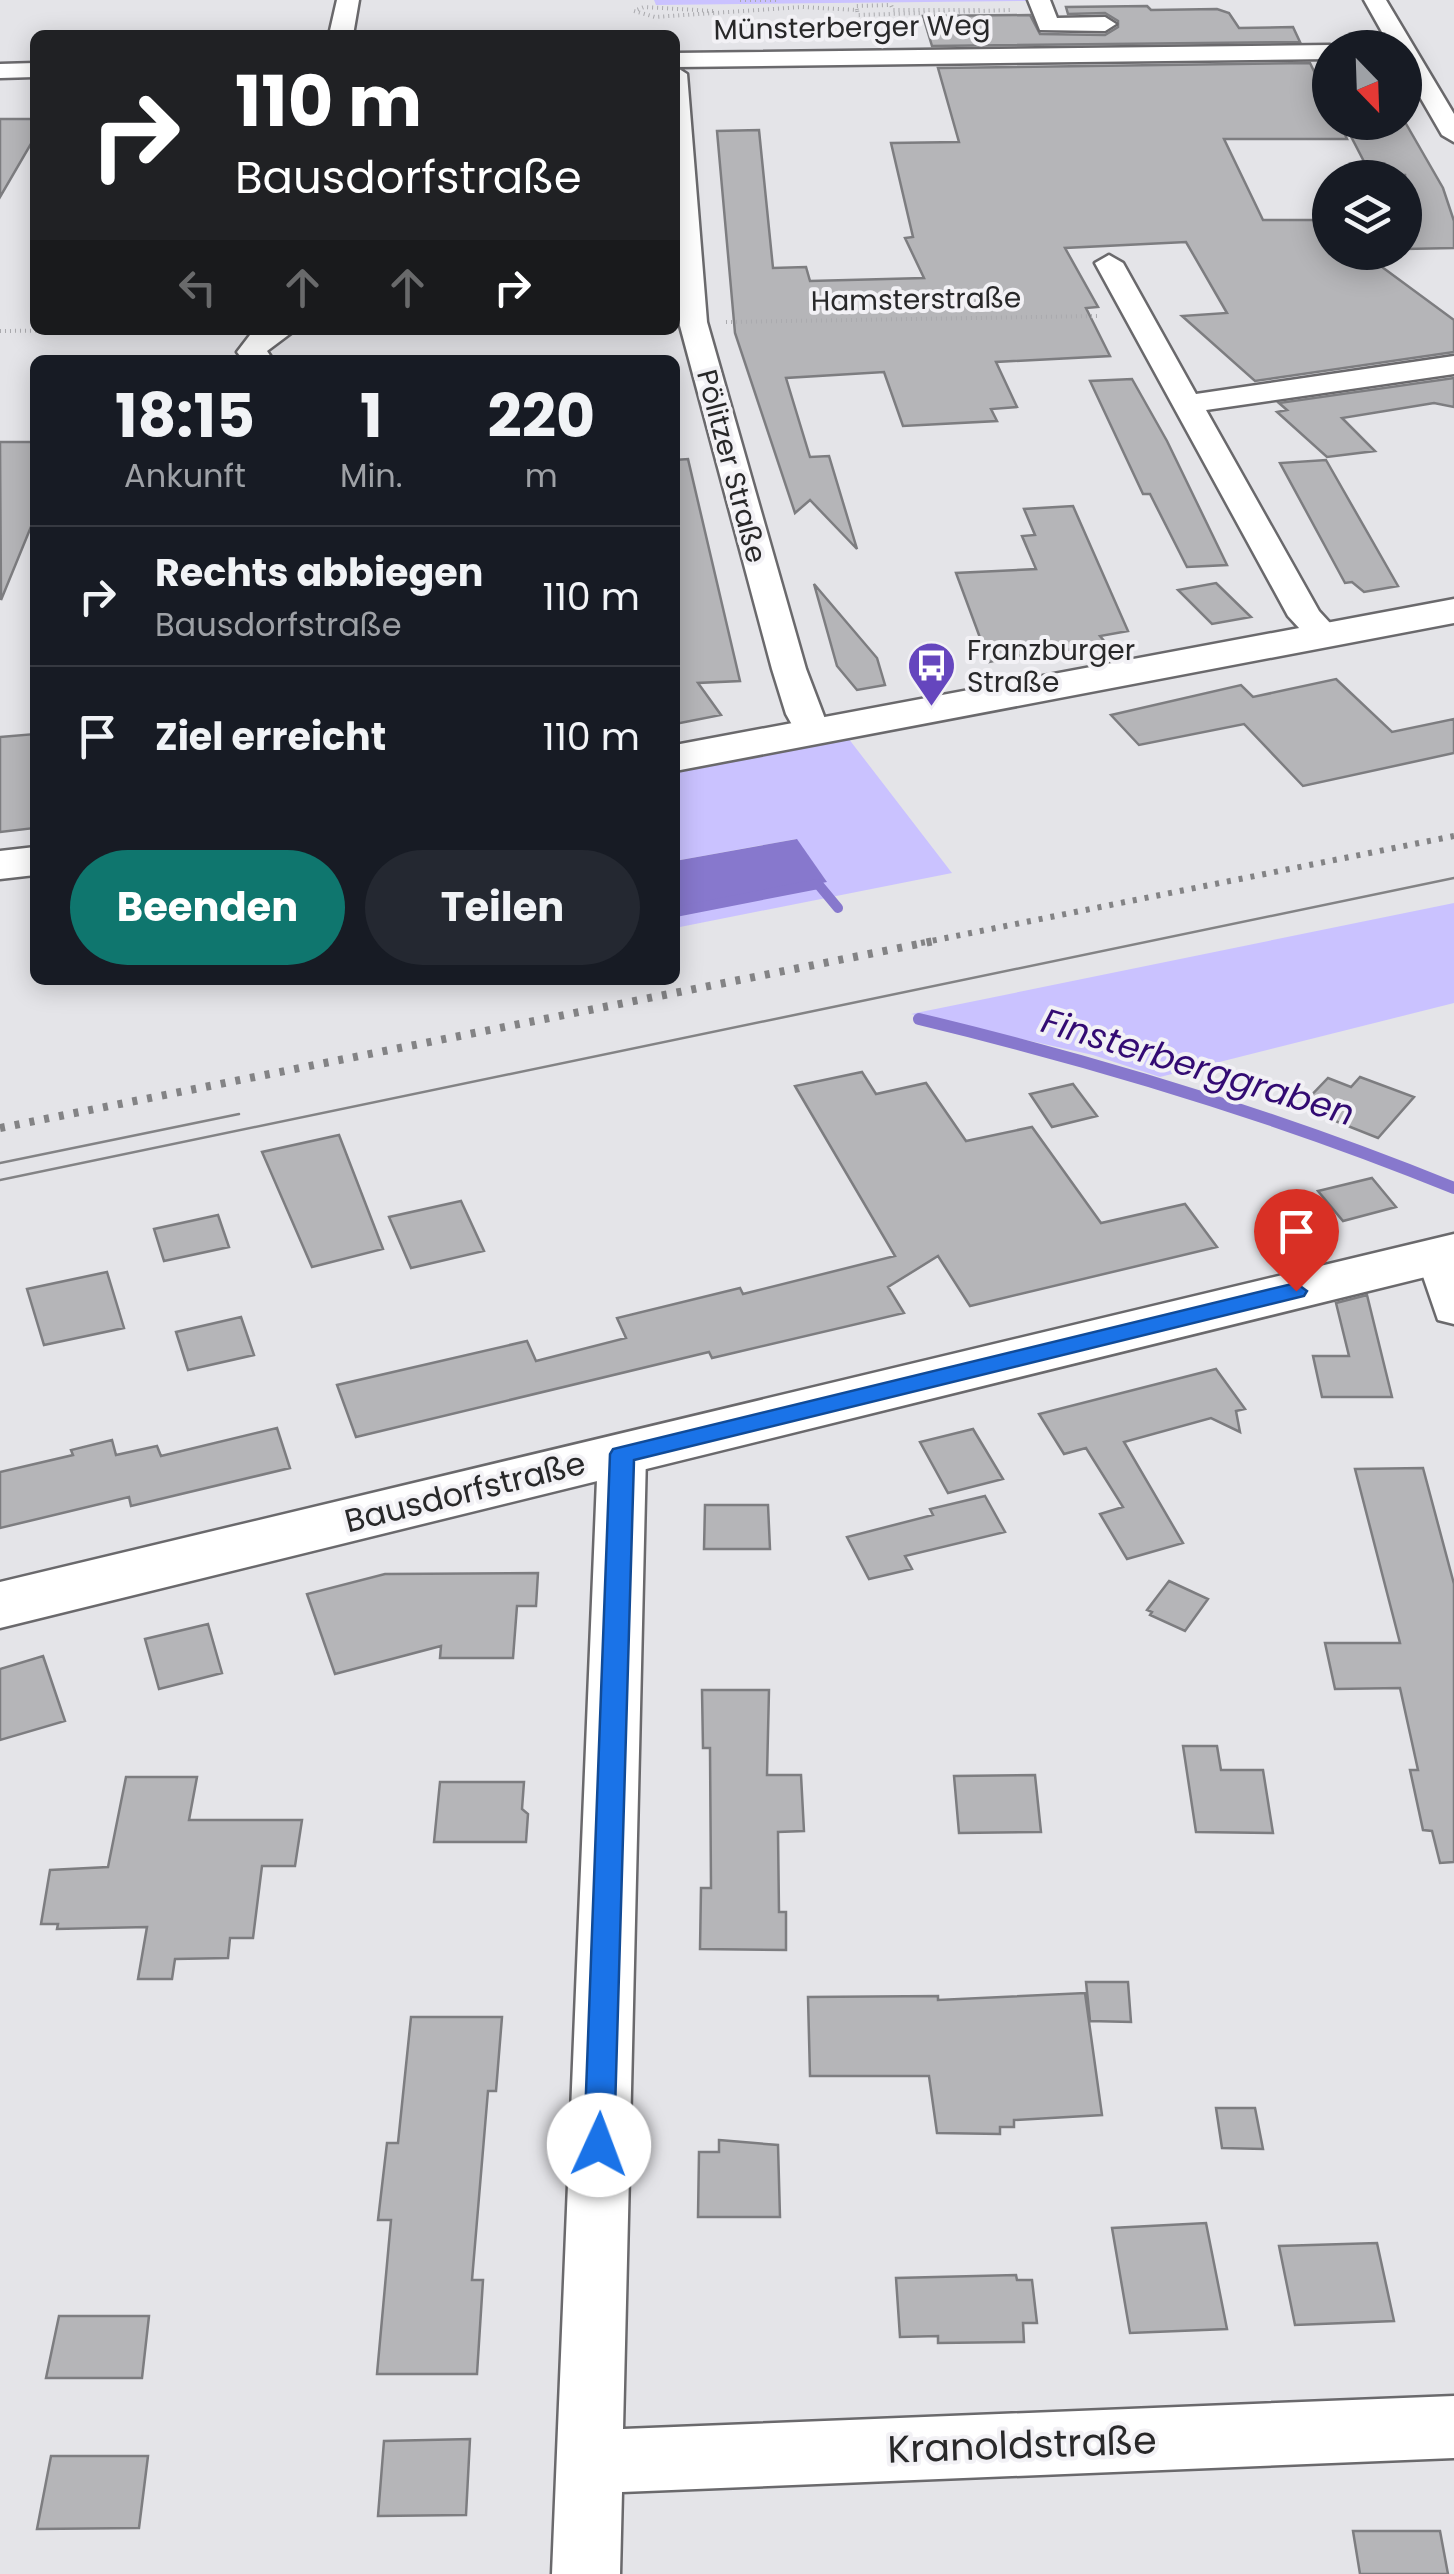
<!DOCTYPE html>
<html lang="de">
<head>
<meta charset="utf-8">
<style>
  body { margin:0; font-family:Poppins,sans-serif; background:#242831; color:#f1f3f6; height:100vh; display:flex; flex-direction:column; font-size:38px; white-space:nowrap }
  * { box-sizing:border-box; margin:0 }
  p { font-size:32px; color:#9ea1a6 }
  .icon { flex:none; width:55px; height:55px; fill:none; stroke:currentColor; stroke-width:2; stroke-linecap:round; stroke-linejoin:round }
  .map { position:relative; flex:1; overflow:hidden }
  .details { position:absolute; left:30px; top:355px; width:650px; height:630px; display:flex; flex-direction:column; background:#171b24; border-radius:15px; box-shadow:0 5px 25px #0003 }
  .details>* { flex:none }
  .top-card { position:absolute; left:30px; top:30px; width:650px; height:305px; border-radius:15px; box-shadow:0 5px 25px #0003; background:#202124; color:#fff; overflow:hidden }
  .needle { width:65px; rotate:157deg }
  .fabs { position:absolute; left:1312px; top:30px; display:grid; gap:20px }
  .fabs a { display:grid; place-items:center; width:110px; height:110px; border-radius:50%; background:#171b24; box-shadow:0 5px 25px #0003; font-size:50px }
  .pin { position:absolute; display:grid; place-items:center; width:85px; height:85px; color:#fff; margin:-102px -42px; border-radius:50% 50% 50% 0; rotate:-45deg; box-shadow:0 0 10px #0007 }
  .pin .icon { rotate:45deg }
  .me { position:absolute; width:110px; margin:-55px; rotate:2deg; stroke-linejoin:round; filter:drop-shadow(0 0 8px #0008) }
  .turn { display:flex; align-items:center; gap:35px; height:210px; padding:0 40px; font-size:45px }
  .turn .icon { width:130px; height:130px; stroke-width:2.5 }
  .turn b { display:block; font-size:70px; line-height:85px }
  .lanes { display:flex; align-items:center; height:95px; padding:0 40px; background:#0003; justify-content:center; gap:50px; direction:ltr }
  .lanes .off { opacity:.35 }
  .eta { display:flex; justify-content:space-evenly; align-items:center; height:170px; text-align:center }
  .eta b { font-size:60px; font-weight:700; line-height:70px }
  .button { display:flex; gap:20px; margin-top:auto; padding:20px 40px }
  .button a { flex:1; height:115px; border-radius:60px; background:#0f766e; color:#fff; font-size:40px; font-weight:700; line-height:115px; text-align:center }
  .button a+a { background:#242831; color:#f1f3f6 }
  ul { padding:0; list-style:none }
  li { display:flex; align-items:center; gap:30px; height:140px; padding:0 40px; border-top:2px solid #363941 }
  li div { flex:1 }
  li b { display:block; font-size:38px }
  li em { font-style:normal }
  .map>svg:first-child { display:block }
</style>
</head>
<body>
<div class="map">
<svg width="1454" height="2574" viewBox="0 0 1454 2574">
  <rect width="100%" height="100%" fill="#e4e4e8"/>
  <path fill="#cac2ff" d="M654 0H1026V1L656 5Z
    M845 734 952 873 675 928V912L826 881 796 839 675 861V767Z
    M1454 903V1003L1160 1077 1093 1055 911 1014Z"/>
  <path fill="#8778cd" d="M797 839 827 882 675 912V861Z"/>
  <g fill="none" stroke-linecap="round" stroke-linejoin="round">
    <path stroke="#8778cd" stroke-width="10" d="M675 912 818 884 838 908"/>
    <path stroke="#8778cd" stroke-width="12" d="M919 1019C1102 1063 1280 1117 1454 1188"/>
  </g>
  <path fill="#b5b5b8" stroke="#7d7d80" stroke-width="2.5" d="M1147 6 1151 10 1217 9 1229 13 1239 28 1293 27 1300 42 932 46 923 16 1030 15 1040 34 1105 35 1118 27V21L1105 13 1068 14 1066 7Z
    M1310 63 1330 104V122H1339L1347 139H1224L1263 220H1330V254L1363 253 1454 320V352L1255 381 1182 316 1227 313 1186 242 1065 248 1098 307 1086 308 1110 356 996 362 1017 407 991 409 997 421 903 426 884 372 786 378 810 457 829 456 857 549 810 500 795 513 735 333 717 131 759 130 773 268 806 267 810 281 924 278 905 238 913 237 891 143 959 142 938 68Z
    M0 119H35V137L0 197Z
    M1405 122 1443 188 1454 221V248L1405 249V175H1371L1344 123Z
    M1454 378V407L1434 403 1342 418 1375 451 1327 457 1277 412 1287 410 1279 403Z
    M1132 379 1167 441 1227 565 1187 567 1150 494H1143L1090 381Z
    M0 442H35V517L1 600Z
    M688 459 740 681 698 683 721 715 675 724V460Z
    M1326 460 1398 586 1364 592 1352 582 1345 583 1280 463Z
    M1073 506 1128 631 1100 636 1105 642 1062 651 1059 647 989 662 956 573 1036 569 1022 536 1035 535 1024 509Z
    M1216 583 1251 617 1212 624 1178 590Z
    M814 584 877 658 885 685 857 690 837 666Z
    M1336 679 1392 732 1454 719V753L1303 786 1244 724 1139 745 1111 715 1241 685 1253 697Z
    M35 734V828L0 832V737Z
    M862 1072 876 1094 926 1083 966 1141 1032 1127 1101 1223 1185 1204 1217 1247 970 1306 938 1256 888 1287 904 1313 712 1358 709 1352 356 1437 337 1385 527 1341 536 1361 626 1338 617 1318 740 1288 743 1294 895 1256 795 1086Z
    M1360 1077 1414 1097 1378 1138 1300 1107 1328 1078 1351 1087Z
    M1073 1084 1097 1116 1052 1127 1030 1094Z
    M339 1135 383 1249 312 1267 262 1152Z
    M1372 1178 1396 1207 1343 1221 1318 1191Z
    M461 1201 484 1251 411 1268 389 1217Z
    M218 1215 229 1247 164 1261 154 1229Z
    M107 1272 124 1328 44 1345 27 1289Z
    M1367 1295 1392 1397H1322L1313 1356H1349L1336 1303Z
    M241 1317 254 1355 188 1370 176 1332Z
    M1216 1369 1245 1409 1236 1411 1240 1432 1211 1418 1124 1442 1183 1543 1127 1559 1100 1514 1123 1507 1086 1448 1064 1454 1039 1414Z
    M277 1428 290 1468 131 1506 129 1497 0 1528V1472L73 1455 71 1450 112 1440 116 1455 157 1446 161 1456Z
    M973 1429 1003 1479 948 1493 920 1442Z
    M1423 1468 1454 1584V1862L1440 1863 1432 1831 1423 1830 1410 1770H1418L1400 1688 1335 1689 1325 1643H1400L1355 1469Z
    M985 1496 1005 1532 905 1556 912 1569 869 1579 847 1537 933 1515 930 1509Z
    M705 1505H768L770 1549H704Z
    M538 1573 536 1606H517L513 1658H440L441 1646 335 1674 307 1594 385 1574Z
    M1169 1581 1208 1599 1185 1631 1150 1615 1152 1612 1147 1610Z
    M208 1624 222 1673 159 1689 145 1639Z
    M43 1656 65 1721 0 1740V1669Z
    M702 1690H769L767 1775H801L804 1831 778 1832 779 1912H786V1950L700 1949 701 1888H711L710 1748H703Z
    M1183 1746H1217L1221 1770H1263L1273 1833 1196 1832Z
    M1035 1775 1041 1832 959 1833 954 1776Z
    M126 1777H197L189 1820H302L295 1866H262L253 1938H230L228 1958 175 1959 172 1979H138L147 1927 57 1929 58 1924H41L50 1870 108 1867Z
    M440 1782H524L522 1809 528 1814 526 1842H434Z
    M1086 1982H1128L1131 2022 1090 2021Z
    M1085 1993 1102 2115 1014 2120V2127H1000V2134L937 2133 929 2076H810L808 1997 938 1996V2000Z
    M411 2017H502L496 2091H488L472 2280H483L477 2374H377L391 2220H378L387 2143H398Z
    M1216 2108H1255L1263 2149 1222 2148Z
    M719 2140 778 2145 780 2217H698L699 2152H719Z
    M1206 2223 1227 2329 1130 2333 1112 2228Z
    M1377 2243 1394 2321 1295 2325 1279 2246Z
    M1016 2275 1017 2280H1032L1037 2323H1023L1024 2342 938 2343V2336L900 2337 896 2278Z
    M59 2316H149L142 2378H46Z
    M470 2439 466 2515 378 2516 384 2441Z
    M51 2456H148L139 2528 37 2529Z
    M1353 2531H1440L1448 2574H1360Z"/>
  <g fill="none" stroke-linecap="round" stroke-linejoin="round">
    <defs>
      <path id="street" d="M337 0H359L353 35H329Z
        M1028 0H1050L1057 18 1105 17 1116 24 1105 31 1040 30Z
        M1364 0H1386L1454 114V142L1442 135 1405 71V48H1391Z
        M1330 45 1339 48H1330V59L676 67 687 74 707 322 806 669 830 732 824 739 812 743 800 739 786 714 772 669 679 322 675 260V53Z
        M35 63V77L0 78V64Z
        M1109 255 1123 263 1196 394 1454 356V374L1206 410 1319 611 1341 635 1336 642H1312L1288 616 1095 263Z
        M259 330H295L267 351 273 360H243L237 352 250 335Z
        M1438 1242 1454 1246V1324L1438 1320 1416 1256 1422 1246Z
        M622 1438 639 1443 646 1455 623 2429 1454 2396V2458L622 2492 620 2574H552L598 1455 605 1443Z"/>
      <path id="secondary" d="M1454 599V623L675 771V745Z
        M35 847V875L0 879V851Z
        M1454 1234V1270L0 1628V1582Z"/>
    </defs>
    <use href="#street" stroke="#6a696c" stroke-width="5"/>
    <use href="#secondary" stroke="#6a696c" stroke-width="5"/>
    <path stroke="#aaaaae" stroke-width="4" stroke-dasharray="1 4" stroke-linecap="butt" d="M740 0H777
      M857 10 856 6 891 5 893 10H980
      M713 11 644 7 634 11 655 17 802 7 857 10 858 15 1011 10
      M726 322 1099 316
      M0 331 90 330"/>
    <use href="#street" fill="#fff" fill-rule="evenodd"/>
    <use href="#secondary" fill="#fff" fill-rule="evenodd"/>
    <path stroke="#838385" stroke-width="2.5" d="M0 1163 239 1114
      M0 1180 1454 878"/>
    <path stroke="#838385" stroke-width="6" stroke-dasharray="4 8" stroke-linecap="butt" d="M921 943 1454 836"/>
    <path stroke="#838385" stroke-width="8" stroke-dasharray="5 10" stroke-linecap="butt" d="M0 1128 934 941"/>
  </g>
  <path fill="#1a73e8" stroke="#114b97" stroke-width="2.5" d="M1296 1283 1307 1291 1304 1296 634 1460 614 2145 609 2154 599 2158 588 2154 584 2145 610 1454 613 1449Z"/>
  <defs>
    <symbol id="bus-pin" viewBox="-11 -11 22 30"><path d="M0 17L-7.5 6A9.5 9.5 0 1 1 7.5 6Z" fill="#6546be" stroke="#f2f1f5"/><path d="M-5-6H5V4H4V6H2V4H-2V6H-4V4H-5ZM-3.5-4V0h7V-4ZM-3.5 1.2v1.5H-2V1.2ZM2 1.2v1.5H3.5V1.2Z" fill="#fff"/></symbol>
  </defs>
  <g fill-rule="evenodd">
    <use href="#bus-pin" x="904" y="638" width="55" height="75"/>
  </g>
  <g text-anchor="middle" stroke-width="8" stroke-linejoin="round" paint-order="stroke">
    <g font-size="28" fill="#282829" stroke="#f2f1f5">
      <text transform="translate(852 27) rotate(-1)" y="10">Münsterberger Weg</text>
      <text transform="translate(916 299) rotate(-1)" y="10">Hamsterstraße</text>
      <text transform="translate(732 466) rotate(75)" y="10">Pölitzer Straße</text>
    </g>
    <g font-size="28" fill="#282829" stroke="#f2f1f5" text-anchor="start">
      <text x="967" y="660">Franzburger<tspan x="967" dy="32">Straße</tspan></text>
    </g>
    <g font-size="32" fill="#282829" stroke="#f2f1f5">
      <text transform="translate(465 1492) rotate(-14)" y="11">Bausdorfstraße</text>
    </g>
    <g font-size="35" font-style="italic" fill="#330b73" stroke="#f2f1f5">
      <text transform="translate(1198 1067) rotate(17)" y="12">Finsterberggraben</text>
    </g>
    <g font-size="38" fill="#282829" stroke="#f2f1f5">
      <text transform="translate(1022 2445) rotate(-2)" y="13">Kranoldstraße</text>
    </g>
  </g>
</svg>
<div class="fabs">
<a><svg class="needle" viewBox="-14 -14 28 28"><path d="M0-13l5 13h-10z" fill="#e53935"/><path d="M0 13l5-13h-10z" fill="#9ea1a6"/></svg></a>
<a><svg class="icon" aria-label="layers" viewBox="0 0 24 24"><path d="M12 4l9 5-9 5-9-5zM3 14l9 5 9-5"/></svg></a>
</div>
<div class="pin" style="left:1296px;top:1291px;background:#d93025"><svg class="icon" aria-label="arrive" viewBox="0 0 24 24"><path d="M6 21V4h12l-3 4 3 4H6"/></svg></div>
<svg class="me" style="left:599px;top:2145px" viewBox="-20 -20 40 40"><circle r="19" fill="#fff"/><path d="M0-13L10 11 0 6-10 11z" fill="#1a73e8"/></svg>
<div class="top-card">
<div class="turn"><svg class="icon" aria-label="right" viewBox="0 0 24 24"><path d="M7 20v-9h11M14 6l5 5-5 5"/></svg><div><b>110 m</b>Bausdorfstraße</div></div>
<div class="lanes"><svg class="icon off" aria-label="left" viewBox="0 0 24 24"><path d="M17 20v-9H6M10 6l-5 5 5 5"/></svg><svg class="icon off" aria-label="ahead" viewBox="0 0 24 24"><path d="M12 20V5M6 11l6-6 6 6"/></svg><svg class="icon off" aria-label="ahead" viewBox="0 0 24 24"><path d="M12 20V5M6 11l6-6 6 6"/></svg><svg class="icon" aria-label="right" viewBox="0 0 24 24"><path d="M7 20v-9h11M14 6l5 5-5 5"/></svg></div>
</div>
<section class="details">
<div class="eta">
<div><b>18:15</b><p>Ankunft</p></div>
<div><b>1</b><p>Min.</p></div>
<div><b>220</b><p>m</p></div>
</div>
<ul>
<li><svg class="icon" aria-label="right" viewBox="0 0 24 24"><path d="M7 20v-9h11M14 6l5 5-5 5"/></svg><div><b>Rechts abbiegen</b><p>Bausdorfstraße</p></div><em>110 m</em></li>
<li><svg class="icon" aria-label="arrive" viewBox="0 0 24 24"><path d="M6 21V4h12l-3 4 3 4H6"/></svg><div><b>Ziel erreicht</b></div><em>110 m</em></li>
</ul>
<div class="button"><a>Beenden</a><a>Teilen</a></div>
</section>
</div>
</body>
</html>
